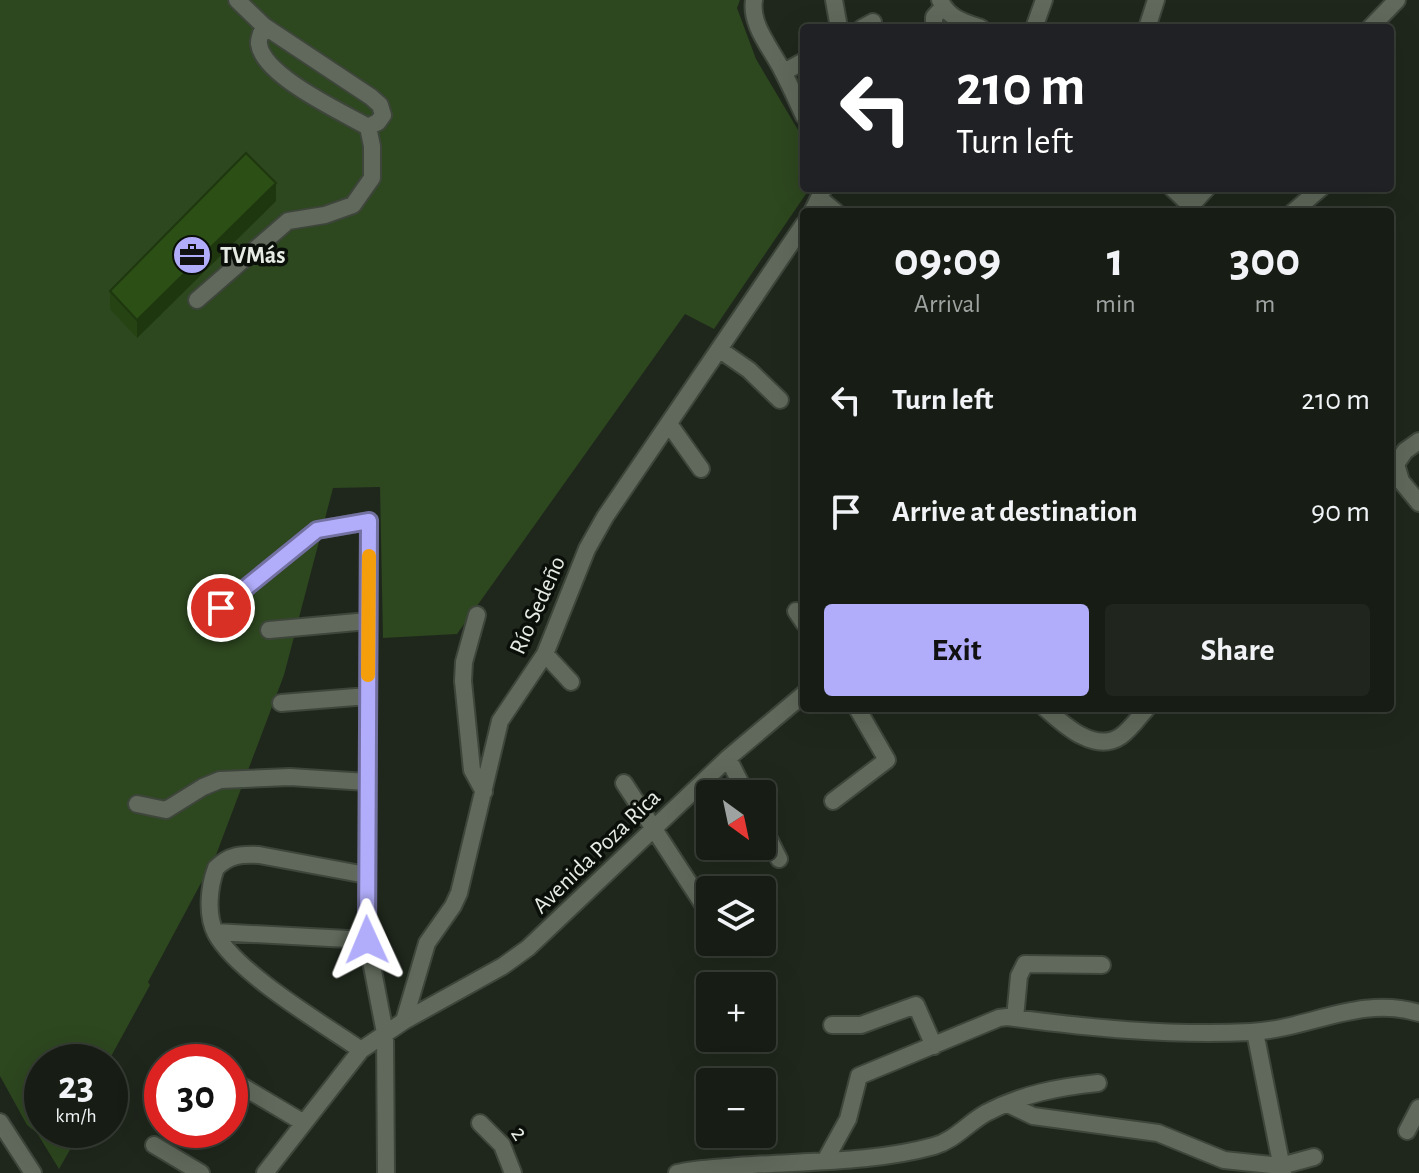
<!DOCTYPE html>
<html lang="en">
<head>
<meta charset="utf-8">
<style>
  body { margin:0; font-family:"Alegreya Sans",sans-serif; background:#20261e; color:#f1f3f6; height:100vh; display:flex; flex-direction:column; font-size:30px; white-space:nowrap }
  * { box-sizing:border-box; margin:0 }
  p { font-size:26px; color:#9ea2a0 }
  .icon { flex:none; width:44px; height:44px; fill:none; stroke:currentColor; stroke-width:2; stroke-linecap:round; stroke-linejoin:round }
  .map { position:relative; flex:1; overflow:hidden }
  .side { position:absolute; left:800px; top:208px; width:594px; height:504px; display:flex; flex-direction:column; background:#171d15; border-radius:8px; box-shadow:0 8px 32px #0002,0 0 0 2px #363b34 }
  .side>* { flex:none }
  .hud { position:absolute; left:800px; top:24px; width:594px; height:168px; border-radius:8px; box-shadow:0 8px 32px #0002,0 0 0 2px #363b34; background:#202124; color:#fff; overflow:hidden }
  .needle { width:52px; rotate:147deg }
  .tools { position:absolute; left:696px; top:780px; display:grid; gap:16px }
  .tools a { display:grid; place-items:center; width:80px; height:80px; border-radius:8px; background:#171d15; box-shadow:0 8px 32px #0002,0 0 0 2px #363b34; font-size:40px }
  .speed { position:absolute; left:24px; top:1044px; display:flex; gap:16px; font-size:40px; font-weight:700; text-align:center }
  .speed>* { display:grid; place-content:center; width:104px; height:104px; border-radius:50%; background:#171d15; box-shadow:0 8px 32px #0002,0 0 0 2px #363b34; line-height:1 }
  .speed small { font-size:20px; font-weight:400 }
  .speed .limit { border:12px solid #d22; background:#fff; color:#111 }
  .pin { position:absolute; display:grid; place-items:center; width:68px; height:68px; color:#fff; margin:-34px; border:4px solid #fff; border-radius:50%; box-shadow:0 2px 8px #0007 }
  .me { position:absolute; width:88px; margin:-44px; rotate:359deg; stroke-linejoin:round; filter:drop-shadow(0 0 6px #0008) }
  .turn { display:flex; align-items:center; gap:28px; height:168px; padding:0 24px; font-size:36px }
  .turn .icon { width:104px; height:104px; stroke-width:2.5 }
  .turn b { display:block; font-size:56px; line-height:68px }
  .eta { display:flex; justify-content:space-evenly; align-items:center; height:136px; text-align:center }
  .eta b { font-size:48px; font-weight:700; line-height:56px }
  .primary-button { display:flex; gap:16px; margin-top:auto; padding:16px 24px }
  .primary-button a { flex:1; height:92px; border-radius:8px; background:#b1adfa; color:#111; font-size:32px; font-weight:700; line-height:92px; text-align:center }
  .primary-button a+a { background:#20261e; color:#f1f3f6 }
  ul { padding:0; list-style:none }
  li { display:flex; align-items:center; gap:24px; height:112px; padding:0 24px }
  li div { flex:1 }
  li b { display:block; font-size:30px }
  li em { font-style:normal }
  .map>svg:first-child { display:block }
</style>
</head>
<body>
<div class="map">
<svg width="1419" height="1173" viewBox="0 0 1419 1173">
  <rect width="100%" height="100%" fill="#1f271c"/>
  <path fill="#2d471f" d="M0 0H740L737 8 756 59 804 140V188H810L714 329 685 314 457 634 383 638 380 487 333 488 284 675 216 855 148 982 150 985 108 1062H42V1130H70L75 1141 59 1169 37 1133 27 1125 0 1076Z"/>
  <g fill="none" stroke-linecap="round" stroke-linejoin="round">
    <defs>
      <path id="minor" d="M237 0 264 26 371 97 380 105 383 115 378 122 368 127C342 112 263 76 259 44 258 39 262 31 264 26
        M754 0C750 25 771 48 782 70 790 85 797 101 804 116
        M834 0 839 28
        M940 0C948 18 963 22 981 28
        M862 28 873 22
        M934 28V17L943 7
        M1034 28 1044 0
        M1147 28 1156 0
        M1370 28 1397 0
        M784 72 804 61
        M1172 188 1190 205
        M820 199 836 212
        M812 212 824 188
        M1185 212 1207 188
        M1293 212 1321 188
        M197 300 288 221 325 215 353 205 372 178V146L368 127
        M720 350 749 370 780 400
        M669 424 701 469
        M1419 441 1405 451 1396 464 1401 481 1419 503
        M221 608 317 530 369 521 367 940 385 1033 386 1173
        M796 611 804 623
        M477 615 464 662 463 681 472 770 484 792
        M269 630 368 621
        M545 654 571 682
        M281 703 368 696
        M1045 708C1064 725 1095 754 1121 736 1131 729 1139 717 1147 708
        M728 758 746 794
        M624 783 710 915
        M833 801 887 760 857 708
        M137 804 166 810 203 787 220 780 290 777 367 782
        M762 825 779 859
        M215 932 367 940
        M1015 1018 1019 976 1025 964 1102 965
        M404 1021 427 943 453 906 459 893 500 721 545 654 587 549 605 517 804 224
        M832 1025H861L916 1005 934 1046
        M1255 1032 1283 1173
        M361 1050C322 1023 238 974 216 934 206 915 209 887 216 868 229 855 241 854 259 855L366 875
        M230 1079 304 1123
        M1008 1104 1033 1116 1158 1133 1224 1160 1281 1166 1314 1157
        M0 1122 33 1173
        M480 1123 502 1145 513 1173
        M1407 1131 1419 1108
        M154 1145 201 1173
        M826 1159 848 1119 859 1076 999 1018 1007 1017C1089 1028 1169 1036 1251 1032 1309 1029 1360 995 1419 1013
        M265 1173 361 1050 404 1021 503 966 528 948 728 758 804 694
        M677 1173C697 1168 718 1168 738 1166 802 1161 873 1163 934 1146 955 1140 968 1123 986 1113 1022 1094 1059 1087 1098 1083"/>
    </defs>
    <use href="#minor" stroke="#3e453b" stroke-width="20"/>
    <use href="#minor" stroke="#60695b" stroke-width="16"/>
  </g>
  <path fill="#264413" d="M276 201 137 338 110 309V291Z"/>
  <path fill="#1f370f" d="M276 183V201L137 338V320Z"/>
  <path fill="#2c4f16" stroke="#1f370f" stroke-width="2" d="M246 153 276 183 137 320 110 291Z"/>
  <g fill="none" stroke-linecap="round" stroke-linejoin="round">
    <defs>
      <path id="route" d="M221 608 317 530 369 521 367 940"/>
    </defs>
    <use href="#route" stroke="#7370a2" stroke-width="20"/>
    <use href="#route" stroke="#b1adfa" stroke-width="14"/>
    <path stroke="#f59e0b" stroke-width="14" d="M368 675 369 556"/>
  </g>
  <defs>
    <symbol id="office-disc" viewBox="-11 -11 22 22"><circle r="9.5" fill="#b1adfa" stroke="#0b0f0a"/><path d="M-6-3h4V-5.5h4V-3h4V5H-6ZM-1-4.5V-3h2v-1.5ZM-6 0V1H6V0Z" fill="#111"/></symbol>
  </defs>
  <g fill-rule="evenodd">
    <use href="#office-disc" x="170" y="233" width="44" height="44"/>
  </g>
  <g text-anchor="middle" stroke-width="7" stroke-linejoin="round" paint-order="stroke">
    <g font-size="24" font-weight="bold" fill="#e6ebe3" stroke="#0b0f0a" text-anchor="start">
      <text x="220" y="263">TVMás</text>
    </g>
    <g font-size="24" fill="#e6ebe3" stroke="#0b0f0a">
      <text transform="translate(537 605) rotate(-66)" y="8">Río Sedeño</text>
      <text transform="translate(596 851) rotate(-44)" y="8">Avenida Poza Rica</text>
      <text transform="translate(520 1133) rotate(57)" y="8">2</text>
    </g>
  </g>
</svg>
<div class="tools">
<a><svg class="needle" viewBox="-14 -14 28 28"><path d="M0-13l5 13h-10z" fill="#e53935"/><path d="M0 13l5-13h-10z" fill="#9ea2a0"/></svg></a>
<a><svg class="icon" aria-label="layers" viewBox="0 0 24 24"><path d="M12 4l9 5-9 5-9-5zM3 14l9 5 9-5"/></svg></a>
<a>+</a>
<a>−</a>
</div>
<div class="speed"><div>23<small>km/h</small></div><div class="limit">30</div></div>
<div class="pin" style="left:221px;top:608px;background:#d93025"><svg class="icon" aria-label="arrive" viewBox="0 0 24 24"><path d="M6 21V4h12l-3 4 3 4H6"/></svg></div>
<svg class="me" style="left:367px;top:940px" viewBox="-20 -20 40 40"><path d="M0-17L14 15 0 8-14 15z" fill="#b1adfa" stroke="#fff" stroke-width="4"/></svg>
<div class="hud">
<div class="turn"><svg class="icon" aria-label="left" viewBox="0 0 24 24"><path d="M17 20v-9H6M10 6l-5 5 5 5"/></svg><div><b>210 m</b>Turn left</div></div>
</div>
<section class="side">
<div class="eta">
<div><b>09:09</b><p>Arrival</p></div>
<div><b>1</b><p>min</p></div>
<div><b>300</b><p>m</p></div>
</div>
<ul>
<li><svg class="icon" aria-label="left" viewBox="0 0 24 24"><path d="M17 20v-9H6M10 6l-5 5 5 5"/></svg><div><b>Turn left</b></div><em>210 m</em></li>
<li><svg class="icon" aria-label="arrive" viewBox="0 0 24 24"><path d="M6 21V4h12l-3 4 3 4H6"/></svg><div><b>Arrive at destination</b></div><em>90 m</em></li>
</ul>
<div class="primary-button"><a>Exit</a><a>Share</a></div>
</section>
</div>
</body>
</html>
